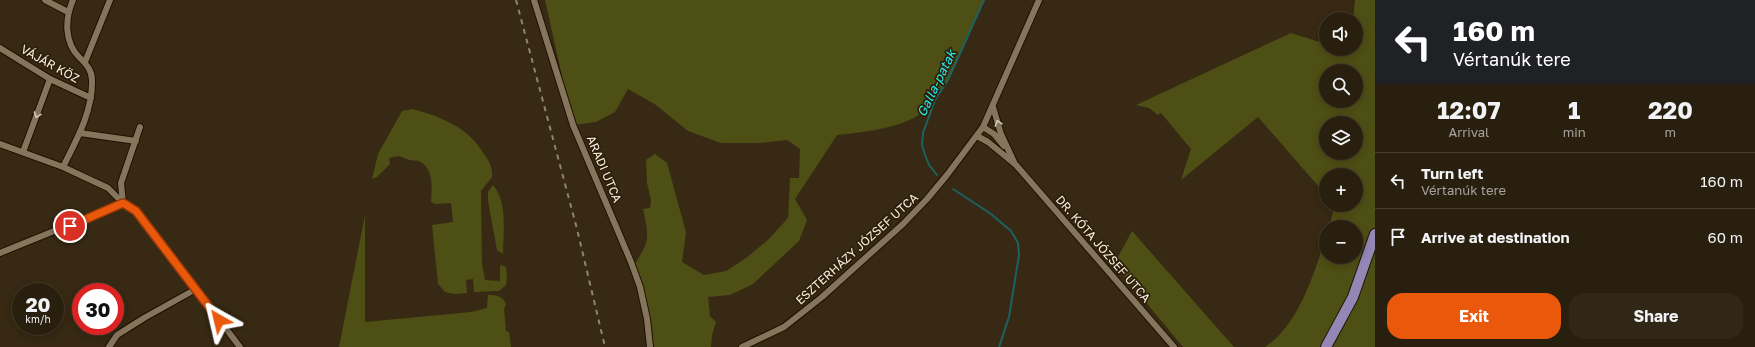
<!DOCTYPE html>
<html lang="en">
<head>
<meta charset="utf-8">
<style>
  body { margin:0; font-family:"Golos Text",sans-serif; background:#312717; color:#f1f3f6; height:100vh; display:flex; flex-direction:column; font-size:15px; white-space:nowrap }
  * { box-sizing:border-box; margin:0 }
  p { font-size:13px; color:#a5a29e }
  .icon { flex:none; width:22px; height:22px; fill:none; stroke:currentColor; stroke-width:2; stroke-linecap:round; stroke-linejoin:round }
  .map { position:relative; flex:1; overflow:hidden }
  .drawer { display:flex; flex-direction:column; background:#291f0e; width:380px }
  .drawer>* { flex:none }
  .top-card { background:#202124; color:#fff; overflow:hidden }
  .controls { position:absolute; left:1319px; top:12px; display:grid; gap:8px }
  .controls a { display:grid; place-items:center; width:44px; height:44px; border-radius:50%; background:#291f0e; box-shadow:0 2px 10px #0003,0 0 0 1px #453d2e; font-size:20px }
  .speed { position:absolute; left:12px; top:283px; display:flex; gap:8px; font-size:20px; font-weight:700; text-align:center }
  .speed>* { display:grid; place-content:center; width:52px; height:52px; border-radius:50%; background:#291f0e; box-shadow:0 2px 10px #0003,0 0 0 1px #453d2e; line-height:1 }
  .speed small { font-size:10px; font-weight:400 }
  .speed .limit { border:6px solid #d22; background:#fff; color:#111 }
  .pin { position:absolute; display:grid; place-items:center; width:34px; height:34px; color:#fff; margin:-17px; border:2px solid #fff; border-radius:50%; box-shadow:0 1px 4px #0007 }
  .me { position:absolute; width:44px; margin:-22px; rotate:323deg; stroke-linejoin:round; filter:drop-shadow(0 0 3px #0008) }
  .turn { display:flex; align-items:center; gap:14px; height:84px; padding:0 12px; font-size:18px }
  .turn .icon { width:52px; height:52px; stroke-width:2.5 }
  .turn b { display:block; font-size:28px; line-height:34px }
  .eta { display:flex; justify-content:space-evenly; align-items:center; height:68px; text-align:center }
  .eta b { font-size:24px; font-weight:700; line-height:28px }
  .action { display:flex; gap:8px; margin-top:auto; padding:8px 12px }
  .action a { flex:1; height:46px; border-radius:16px; background:#ea580c; color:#fff; font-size:16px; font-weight:700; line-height:46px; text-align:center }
  .action a+a { background:#312717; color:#f1f3f6 }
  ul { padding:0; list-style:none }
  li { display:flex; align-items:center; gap:12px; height:56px; padding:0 12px; border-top:1px solid #453d2e }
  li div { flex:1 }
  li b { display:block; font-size:15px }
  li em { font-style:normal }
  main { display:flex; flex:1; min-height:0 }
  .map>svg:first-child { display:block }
</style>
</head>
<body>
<main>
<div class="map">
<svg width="1375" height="347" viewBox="0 0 1375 347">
  <rect width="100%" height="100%" fill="#372913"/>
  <path fill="#4e4f14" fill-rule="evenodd" d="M545 0H984C969 33 946 103 912 119 888 130 863 132 837 135L795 199 807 220 799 241 753 284 730 295 708 297 710 316 716 322 712 335 711 347H650L633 267C649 242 650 239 643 209L650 208 651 200 647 183 646 160 655 154 667 163 686 232 682 262 704 275 726 271 746 258 768 240 788 218 790 178H799L800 149 787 140 760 143H721L688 131 656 105 628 89 615 112 596 122 573 125Z
    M1355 0H1375V347H1265C1298 326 1315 272 1326 236V257H1356V227H1329L1335 205H1356V175H1326V195L1258 117 1181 180 1191 149 1161 113 1158 115 1149 108 1136 105 1291 33 1326 44V49H1340L1346 51V49H1356V19H1353ZM1326 71H1356V101H1326ZM1326 123H1356V153H1326Z
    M412 109C442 117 468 127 484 154 489 161 493 168 492 177L481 191 482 264 485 280 500 281V266L502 265 506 267 507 278 506 285 499 291 474 292 473 279 466 280 467 293 454 294 445 292 438 284 432 225 453 222 451 203 435 204 431 202C432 188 434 168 419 161 415 160 413 161 410 160 398 156 401 155 389 158L390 164 377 177 372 179 378 154 402 111Z
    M493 185C508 202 503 234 503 254L497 250 488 201V192Z
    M365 215V322L471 312 487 308 488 295C497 295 502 296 506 304L504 309 506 331 509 332 511 347H339Z
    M1132 231 1234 347H1235H1183L1114 264Z"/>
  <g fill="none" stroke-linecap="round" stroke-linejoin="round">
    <path stroke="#1c6263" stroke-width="2" d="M937 175 929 165 925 155 922 145 923 133 935 100 948 80 984 0
      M953 189 991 214 1011 231 1018 243 1019 255 1009 317 999 347"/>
    <defs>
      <path id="street" d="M45 0 68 12
        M534 0 573 125 631 262 640 287 647 319 650 347
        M0 48 50 79 91 98
        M85 62 110 0
        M993 107 1001 134 1014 162
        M983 127 994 134 1004 146
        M80 133 136 141
        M977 136 988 142 1016 165 1174 347
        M0 144 63 167 108 188 123 203 136 211 240 347
        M23 152 50 79
        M63 167C76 141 93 111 92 80 92 70 86 64 79 57 64 42 65 18 73 0
        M123 203 121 183 140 127
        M0 253 123 203
        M109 347 117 335 144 318 196 289
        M742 347 784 327 822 297 903 224 927 199 947 175 983 127 1039 0"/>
      <path id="primary" d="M1326 347 1353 297 1375 234"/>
    </defs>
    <use href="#street" stroke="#1e1100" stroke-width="8"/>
    <use href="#primary" stroke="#1e1100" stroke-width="12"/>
    <use href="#street" stroke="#86755d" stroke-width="6"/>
    <use href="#primary" stroke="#9486b5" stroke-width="10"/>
    <path stroke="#8f8371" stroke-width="2" stroke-dasharray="5 5" stroke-linecap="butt" d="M516 0 577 229 605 347"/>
  </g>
  <defs><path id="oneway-chevron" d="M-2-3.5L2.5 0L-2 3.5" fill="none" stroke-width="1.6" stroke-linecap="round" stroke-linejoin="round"/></defs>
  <g stroke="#d6cab9">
    <use href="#oneway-chevron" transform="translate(37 115) rotate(110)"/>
    <use href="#oneway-chevron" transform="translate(998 123) rotate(-108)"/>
  </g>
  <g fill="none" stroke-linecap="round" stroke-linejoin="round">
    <defs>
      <path id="route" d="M70 226 123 203 136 211 219 320"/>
    </defs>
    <use href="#route" stroke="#983908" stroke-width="10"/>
    <use href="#route" stroke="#ea580c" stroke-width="7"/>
  </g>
  <g text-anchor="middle" stroke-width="3.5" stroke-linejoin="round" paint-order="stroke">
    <g font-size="12" fill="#f8efe1" stroke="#2d1f09">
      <text transform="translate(50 64) rotate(29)" y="4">VÁJÁR KÖZ</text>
      <text transform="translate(604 169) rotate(67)" y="4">ARADI UTCA</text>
      <text transform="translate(857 249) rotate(-42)" y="4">ESZTERHÁZY JÓZSEF UTCA</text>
      <text transform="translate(1103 249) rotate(49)" y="4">DR. KÓTA JÓZSEF UTCA</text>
    </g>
    <g font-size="13" font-style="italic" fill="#25eef0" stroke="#2d1f09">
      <text transform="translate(936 83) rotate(-64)" y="5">Galla-patak</text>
    </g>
  </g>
</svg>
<div class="controls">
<a><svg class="icon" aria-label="sound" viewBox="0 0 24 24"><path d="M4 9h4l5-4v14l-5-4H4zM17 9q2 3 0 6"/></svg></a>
<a><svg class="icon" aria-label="search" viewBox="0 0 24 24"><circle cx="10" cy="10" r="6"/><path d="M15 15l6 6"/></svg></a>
<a><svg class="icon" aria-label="layers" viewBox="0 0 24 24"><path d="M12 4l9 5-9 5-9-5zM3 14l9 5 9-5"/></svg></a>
<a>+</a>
<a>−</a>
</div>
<div class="speed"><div>20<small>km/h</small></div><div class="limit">30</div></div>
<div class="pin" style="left:70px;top:226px;background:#d93025"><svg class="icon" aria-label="arrive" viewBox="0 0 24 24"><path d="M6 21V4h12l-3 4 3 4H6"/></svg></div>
<svg class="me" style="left:219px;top:320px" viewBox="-20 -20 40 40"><path d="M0-17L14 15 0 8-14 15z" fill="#ea580c" stroke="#fff" stroke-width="4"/></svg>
</div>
<section class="drawer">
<div class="top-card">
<div class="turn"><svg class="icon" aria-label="left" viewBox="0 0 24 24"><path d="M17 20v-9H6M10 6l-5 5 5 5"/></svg><div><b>160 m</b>Vértanúk tere</div></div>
</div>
<div class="eta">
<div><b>12:07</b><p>Arrival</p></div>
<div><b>1</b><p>min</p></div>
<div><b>220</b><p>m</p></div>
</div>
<ul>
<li><svg class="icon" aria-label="left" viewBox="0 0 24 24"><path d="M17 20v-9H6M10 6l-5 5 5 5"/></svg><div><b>Turn left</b><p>Vértanúk tere</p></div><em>160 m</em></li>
<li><svg class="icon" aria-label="arrive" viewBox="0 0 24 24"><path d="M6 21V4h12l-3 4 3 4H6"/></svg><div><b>Arrive at destination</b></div><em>60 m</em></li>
</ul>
<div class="action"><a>Exit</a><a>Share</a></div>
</section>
</main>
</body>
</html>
